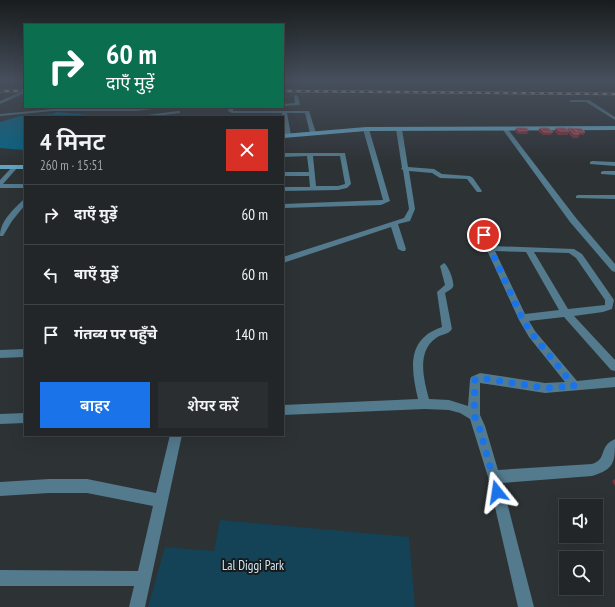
<!DOCTYPE html>
<html lang="hi">
<head>
<meta charset="utf-8">
<style>
  body { margin:0; font-family:"PT Sans Narrow","Noto Sans Devanagari",sans-serif; background:#2a2e30; color:#f1f3f6; height:100vh; display:flex; flex-direction:column; font-size:15px; white-space:nowrap }
  * { box-sizing:border-box; margin:0 }
  p { font-size:13px; color:#a2a5a8 }
  .icon { flex:none; width:22px; height:22px; fill:none; stroke:currentColor; stroke-width:2; stroke-linecap:round; stroke-linejoin:round }
  .map { position:relative; flex:1; overflow:hidden }
  .drawer { position:absolute; left:24px; top:116px; width:260px; height:320px; display:flex; flex-direction:column; background:#222628; border-radius:0px; box-shadow:0 4px 16px #0002,0 0 0 1px #3f4345 }
  .drawer>* { flex:none }
  .banner { position:absolute; left:24px; top:24px; width:260px; height:84px; border-radius:0px; box-shadow:0 4px 16px #0002,0 0 0 1px #3f4345; background:#0b6e4f; color:#fff; overflow:hidden }
  .fabs { position:absolute; left:559px; top:499px; display:grid; gap:8px }
  .fabs a { display:grid; place-items:center; width:44px; height:44px; border-radius:0px; background:#222628; box-shadow:0 4px 16px #0002,0 0 0 1px #3f4345; font-size:20px }
  .pin { position:absolute; display:grid; place-items:center; width:34px; height:34px; color:#fff; margin:-17px; border:2px solid #fff; border-radius:50%; box-shadow:0 1px 4px #0007 }
  .me { position:absolute; width:44px; margin:-22px; rotate:345deg; stroke-linejoin:round; filter:drop-shadow(0 0 3px #0008) }
  .turn { display:flex; align-items:center; gap:14px; height:84px; padding:0 16px; font-size:18px }
  .turn .icon { width:52px; height:52px; stroke-width:2.5 }
  .turn b { display:block; font-size:28px; line-height:34px }
  .round { display:grid; place-items:center; flex:none; width:42px; height:42px; border-radius:0px; background:#2a2e30 }
  .head { display:flex; align-items:center; justify-content:space-between; height:68px; padding:0 16px }
  h1 { font-size:24px; font-weight:600; line-height:30px }
  .button { display:flex; gap:8px; margin-top:auto; padding:8px 16px }
  .button a { flex:1; height:46px; border-radius:0px; background:#1a73e8; color:#fff; font-size:16px; font-weight:600; line-height:46px; text-align:center }
  .button a+a { background:#2a2e30; color:#f1f3f6 }
  ul { padding:0; list-style:none }
  li { display:flex; align-items:center; gap:12px; height:60px; padding:0 16px; border-top:1px solid #3f4345 }
  li div { flex:1 }
  li b { display:block; font-size:15px }
  li em { font-style:normal }
  .map>svg:first-child { display:block }
</style>
</head>
<body>
<div class="map">
<svg width="615" height="607" viewBox="0 0 615 607">
  <rect width="100%" height="100%" fill="#2d3235"/>
  <path fill="#144256" d="M220 520 409 537 415 607H148L165 547 214 551Z"/>
  <path fill="#046688" d="M57 112 90 115 91 117H25V150L0 148V122L20 116 52 114Z"/>
  <g fill="none" stroke-linecap="round" stroke-linejoin="round">
    <path fill="#537a8d" fill-rule="evenodd" d="M603 80H608L615 82V84Z
      M25 90V93L0 104V101Z
      M296 95 298 96 300 105 283 106V104L295 103 294 96Z
      M571 100H589L615 117V120L586 102H569Z
      M152 107H168L136 111H53L0 116V114L53 109H136Z
      M229 107H233V111H309L316 133 313 135 310 133 305 113H287L291 135 288 137 285 135 282 113H232L228 111Z
      M178 111H180V113L147 117H132Z
      M366 127 369 129 390 201 381 205 283 208V204L383 200 363 129Z
      M399 127 402 129 408 167 434 169 442 174 470 176 473 178 482 191 481 192H477L467 179 440 178 432 173 409 171 415 209 410 221 398 224 406 249 405 251H402L398 249 391 227 283 263V257L404 218 409 209 403 170 401 169 402 168 396 129Z
      M503 128H507L576 218 615 264V272L612 271 570 222 503 130Z
      M283 153H345L351 184 347 188 338 190 283 191V187H310L309 176H283V172H309L307 156 283 157ZM313 156H340L345 184 338 186H316Z
      M592 161 615 162V166L590 164V162Z
      M13 166 18 167 3 184H25V188H0V180Z
      M603 171H615V175L601 174V172Z
      M578 195H615V199L576 198V196Z
      M25 199V205L12 221 3 236H0C0 221 13 210 23 200Z
      M481 233H487L493 246 574 249 582 254 614 300 612 309 603 312 574 316 615 360V371L611 370 564 317 529 321 535 331 577 381 615 377V387L545 393 480 383V415L485 426 498 470 592 464C608 459 598 446 615 439 615 462 615 469 592 476L502 483 534 607H518L488 477 470 419 460 413 449 410 425 409 283 415V405L418 399C411 369 406 339 442 327L437 292 445 285 440 266 444 263C448 265 455 282 453 287 452 289 448 291 445 293L452 329C448 335 441 334 436 338 416 352 424 380 429 399L449 400 468 406 470 380 471 377 480 373 545 383 565 382 529 337 519 320 480 235ZM495 251 526 252 559 310 525 314ZM534 252 569 253 576 258 605 300V305L568 309Z
      M25 349V357L0 358V350Z
      M25 413V423L0 424V414Z
      M170 435H182L145 607H129L134 586H0V570L138 571 153 506 87 493H49L0 496V482L49 479H87L156 493Z"/>
    <path fill="#62a3c1" fill-rule="evenodd" d="M615 126V130L366 131 283 138V134L366 127Z
      M0 165H25V169H0Z"/>
    <defs>
      <path id="rail" d="M0 91H25
        M283 91 615 94"/>
    </defs>
    <use href="#rail" stroke="#c6cacc" stroke-width="2.5"/>
    <use href="#rail" stroke="#171a1b" stroke-width="1.5" stroke-dasharray="4.5" stroke-linecap="butt"/>
  </g>
  <path fill="#7f303d" d="M346 80H362V83H347Z
    M516 128 529 130 527 134H518L515 131Z
    M540 128 553 132 551 135H543L538 131Z
    M556 128 567 130 568 128 585 132 584 135H579L578 138H573L568 133V135H558L554 131Z
    M615 479V486L612 481Z"/>
  <path fill="#8c4551" stroke="#9b606b" d="M516 128H526L529 130 519 131Z
    M540 128H548L553 132H544Z
    M556 128H565L569 131H560Z
    M568 128 582 129 585 132H579L574 129 579 134H574Z"/>
  <linearGradient id="sky" x2="0" y2="1"><stop stop-color="#191c1d"/><stop offset="0.49" stop-color="#464f5c"/><stop offset="1" stop-color="#464f5c" stop-opacity="0"/></linearGradient>
  <rect width="615" height="164" fill="url(#sky)"/>
  <g fill="none" stroke-linecap="round" stroke-linejoin="round">
    <path stroke="#1a73e8" stroke-width="7" stroke-dasharray="0 12.6" d="M484 235 522 318 532 334 574 386 545 388 480 378 475 380 474 415 479 426 497 492"/>
  </g>
  <g text-anchor="middle" stroke-width="4" stroke-linejoin="round" paint-order="stroke">
    <g font-size="13" fill="#d0e8f4" stroke="#171a1b">
      <text x="253" y="570">Lal Diggi Park</text>
    </g>
  </g>
</svg>
<div class="fabs">
<a><svg class="icon" aria-label="sound" viewBox="0 0 24 24"><path d="M4 9h4l5-4v14l-5-4H4zM17 9q2 3 0 6"/></svg></a>
<a><svg class="icon" aria-label="search" viewBox="0 0 24 24"><circle cx="10" cy="10" r="6"/><path d="M15 15l6 6"/></svg></a>
</div>
<div class="pin" style="left:484px;top:235px;background:#d93025"><svg class="icon" aria-label="arrive" viewBox="0 0 24 24"><path d="M6 21V4h12l-3 4 3 4H6"/></svg></div>
<svg class="me" style="left:497px;top:492px" viewBox="-20 -20 40 40"><path d="M0-17L14 15 0 8-14 15z" fill="#1a73e8" stroke="#fff" stroke-width="4"/></svg>
<div class="banner">
<div class="turn"><svg class="icon" aria-label="right" viewBox="0 0 24 24"><path d="M7 20v-9h11M14 6l5 5-5 5"/></svg><div><b>60 m</b>दाएँ मुड़ें</div></div>
</div>
<section class="drawer">
<div class="head"><div><h1>4 मिनट</h1><p>260 m · 15:51</p></div><a class="round" style="background:#d93025;color:#fff"><svg class="icon" aria-label="close" viewBox="0 0 24 24"><path d="M6 6l12 12M18 6L6 18"/></svg></a></div>
<ul>
<li><svg class="icon" aria-label="right" viewBox="0 0 24 24"><path d="M7 20v-9h11M14 6l5 5-5 5"/></svg><div><b>दाएँ मुड़ें</b></div><em>60 m</em></li>
<li><svg class="icon" aria-label="left" viewBox="0 0 24 24"><path d="M17 20v-9H6M10 6l-5 5 5 5"/></svg><div><b>बाएँ मुड़ें</b></div><em>60 m</em></li>
<li><svg class="icon" aria-label="arrive" viewBox="0 0 24 24"><path d="M6 21V4h12l-3 4 3 4H6"/></svg><div><b>गंतव्य पर पहुँचे</b></div><em>140 m</em></li>
</ul>
<div class="button"><a>बाहर</a><a>शेयर करें</a></div>
</section>
</div>
</body>
</html>
